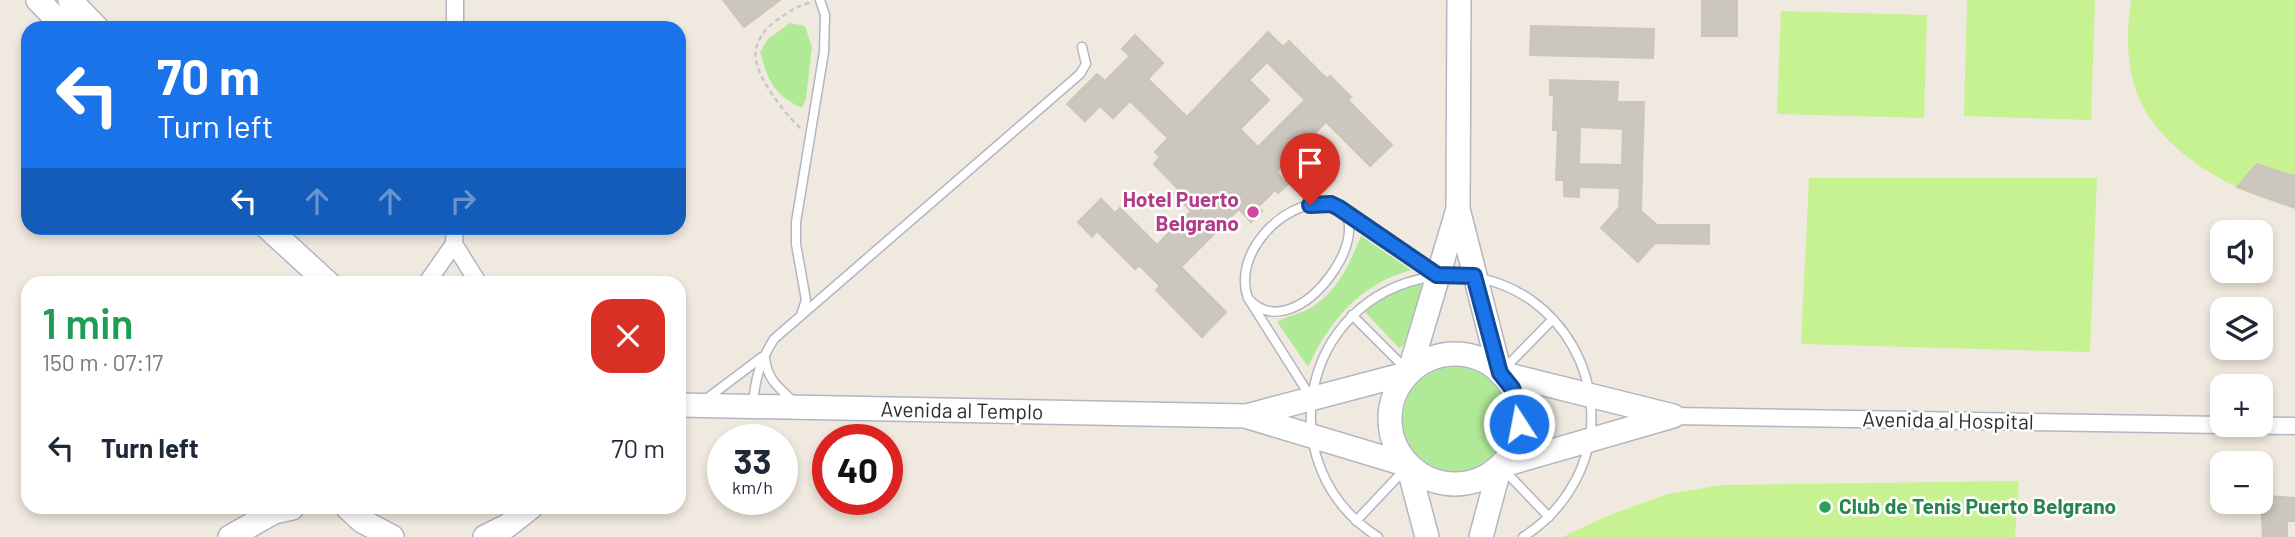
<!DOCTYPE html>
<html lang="en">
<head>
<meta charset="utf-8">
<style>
  body { margin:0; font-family:Barlow,sans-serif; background:#f2f2f3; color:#1f2937; height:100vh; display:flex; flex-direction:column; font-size:26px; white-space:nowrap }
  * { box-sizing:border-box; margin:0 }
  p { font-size:23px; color:#747a83 }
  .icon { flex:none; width:38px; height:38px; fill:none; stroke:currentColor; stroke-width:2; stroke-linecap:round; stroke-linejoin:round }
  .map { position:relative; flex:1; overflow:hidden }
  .panel { position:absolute; left:21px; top:276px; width:665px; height:238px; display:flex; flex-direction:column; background:#fff; border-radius:21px; box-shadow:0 4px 10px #0003 }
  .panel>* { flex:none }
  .guide { position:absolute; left:21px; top:21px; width:665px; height:214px; border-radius:21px; box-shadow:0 4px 10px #0003; background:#1a73e8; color:#fff; overflow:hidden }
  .tools { position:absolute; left:2210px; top:220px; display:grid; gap:14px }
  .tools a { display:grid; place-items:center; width:63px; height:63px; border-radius:14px; background:#fff; box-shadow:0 4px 10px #0003; font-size:35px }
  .speed { position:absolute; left:707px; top:424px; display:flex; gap:14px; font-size:35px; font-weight:700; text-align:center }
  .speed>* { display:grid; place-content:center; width:91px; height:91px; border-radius:50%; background:#fff; box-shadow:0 4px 10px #0003; line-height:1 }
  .speed small { font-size:18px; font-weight:400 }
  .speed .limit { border:10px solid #d22; background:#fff; color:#111 }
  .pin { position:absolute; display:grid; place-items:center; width:60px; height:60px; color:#fff; margin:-72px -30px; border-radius:50% 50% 50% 0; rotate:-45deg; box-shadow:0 0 7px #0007 }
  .pin .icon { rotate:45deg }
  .me { position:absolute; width:77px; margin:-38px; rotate:349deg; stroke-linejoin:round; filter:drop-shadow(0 0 5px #0008) }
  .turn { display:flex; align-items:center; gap:24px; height:147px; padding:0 21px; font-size:32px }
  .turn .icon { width:91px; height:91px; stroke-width:2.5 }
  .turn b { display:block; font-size:49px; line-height:60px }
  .lanes { display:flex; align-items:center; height:66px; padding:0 21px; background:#0003; justify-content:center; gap:35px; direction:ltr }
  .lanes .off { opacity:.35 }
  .round { display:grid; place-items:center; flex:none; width:74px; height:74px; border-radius:21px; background:#f2f2f3 }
  .summary { display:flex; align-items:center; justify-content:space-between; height:119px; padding:0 21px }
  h1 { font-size:42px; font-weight:600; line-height:52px; color:#1e9e55 }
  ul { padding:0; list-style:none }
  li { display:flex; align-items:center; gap:21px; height:105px; padding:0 21px }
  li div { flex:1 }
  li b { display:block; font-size:26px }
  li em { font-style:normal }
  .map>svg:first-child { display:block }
</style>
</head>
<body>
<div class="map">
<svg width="2295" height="537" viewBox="0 0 2295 537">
  <rect width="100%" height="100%" fill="#f0e9df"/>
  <path fill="#b0ea97" d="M790 23 805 26 812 47 806 98 802 108C774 96 768 80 760 52L768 39Z
    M1361 236 1411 270C1360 284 1330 320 1308 367L1277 322C1286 316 1301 314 1312 307 1339 290 1349 264 1361 236Z
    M1420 284 1422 288 1403 346 1399 348 1366 313V310L1385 296Z
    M1403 419a52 52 0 1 1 104 0a52 52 0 1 1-104 0Z"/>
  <path fill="#c6f292" d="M1967 0H2095L2091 120 1964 116Z
    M2131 0H2295V208C2234 193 2153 150 2134 85 2126 57 2127 29 2131 0Z
    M1781 11 1927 15 1924 118 1777 114Z
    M1809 178H2097L2090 352 1801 344Z
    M2019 481 2015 537H1563L1600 519 1667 494 1724 485Z"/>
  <path fill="#cbc6be" stroke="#ccc5b8" stroke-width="2" fill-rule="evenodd" d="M723 0H780L744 27Z
    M1702 0H1737V36H1702Z
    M1531 26 1654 29 1653 58 1530 55Z
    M1268 32 1283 47 1289 41 1327 79 1330 76 1351 97 1348 100 1392 145 1370 166 1326 122 1276 172 1288 184 1278 193 1275 190 1258 207 1262 211 1251 222 1239 209 1181 267 1226 312 1202 337 1156 290 1160 286 1139 265 1135 269 1097 231 1092 237 1078 222 1101 199 1115 213 1120 208 1157 245 1191 211 1174 193 1178 189 1154 164 1160 157 1155 152 1168 138 1130 101 1113 118 1100 106 1085 121 1067 104 1097 74 1105 81 1130 56 1122 49 1135 35 1163 63 1148 79 1187 117ZM1267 62 1305 100 1258 147 1240 129 1269 100 1249 80Z
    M1550 80 1618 82 1617 102H1644L1641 211 1657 225H1709V244L1655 243 1638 262 1601 228 1619 208 1620 188 1579 187V197L1564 196V180H1556L1558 130H1553L1554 95H1550ZM1580 127 1623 129 1622 165 1579 164Z
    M2257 164 2289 175H2295V208L2237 187Z
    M2267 496 2295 498V521H2287V537H2263L2261 499Z"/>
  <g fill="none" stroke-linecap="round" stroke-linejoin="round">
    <defs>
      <path id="lane" d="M1344 212 1435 274
        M1248 298C1298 356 1393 210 1326 204 1282 200 1232 255 1248 298L1310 396
        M801 315 806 300 796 244V222L824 52 825 15 820 0
        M1352 315 1407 370
        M765 358C767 379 778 387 793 401
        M1502 371 1553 319
        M705 400 762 357
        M753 405C755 379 760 361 774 339L1080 74 1086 64 1082 47
        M1502 468 1549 517
        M1356 521 1406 468
        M1378 537C1267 466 1300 299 1430 277 1465 271 1502 280 1531 300 1566 325 1588 364 1591 407 1595 460 1567 509 1523 537"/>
      <path id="street" d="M455 28V0
        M455 228 454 244 479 284
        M426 284 454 244
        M1673 416 2222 425
        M2229 425 2295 426"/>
      <path id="secondary" d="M38 0 65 28
        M70 0 97 28
        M1459 0 1458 209 1500 373 1673 416
        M268 228 329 284
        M1390 419a65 65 0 1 1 130 0a65 65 0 1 1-130 0Z
        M679 405 1245 416 1408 465 1427 537
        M1246 416 1409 373 1458 209
        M348 508 362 521 392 537
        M230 537 274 512 292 508
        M485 537 507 526 530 508
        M1481 537 1500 466 1670 417"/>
    </defs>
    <use href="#lane" stroke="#b3b5c2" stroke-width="11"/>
    <use href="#street" stroke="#b3b5c2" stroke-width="19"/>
    <use href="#secondary" stroke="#b3b5c2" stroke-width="26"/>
    <path stroke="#c8c8c8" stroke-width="2.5" stroke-dasharray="5 3.5" stroke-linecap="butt" d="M800 128C785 113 751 73 756 50 758 37 767 27 777 20 789 12 797 5 810 3"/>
    <use href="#lane" stroke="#fff" stroke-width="8"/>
    <use href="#street" stroke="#fff" stroke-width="16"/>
    <use href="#secondary" stroke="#fff" stroke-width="23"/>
  </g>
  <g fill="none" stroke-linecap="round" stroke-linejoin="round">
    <defs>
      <path id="route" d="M1310 205 1331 204 1339 208 1437 275 1474 276 1500 373 1512 388 1518 405 1519 424"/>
    </defs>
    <use href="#route" stroke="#114b97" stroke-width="18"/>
    <use href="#route" stroke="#1a73e8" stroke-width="12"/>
  </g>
  <circle fill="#d1479c" stroke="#fff" stroke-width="2.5" cx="1253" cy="212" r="7"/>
  <circle fill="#2e9e5b" stroke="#fff" stroke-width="2.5" cx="1825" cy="507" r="7"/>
  <g text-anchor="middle" stroke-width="5" stroke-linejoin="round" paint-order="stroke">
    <g font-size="21" font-weight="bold" fill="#b23c85" stroke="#fff" text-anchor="end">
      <text x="1239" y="207">Hotel Puerto<tspan x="1239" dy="24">Belgrano</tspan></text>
    </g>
    <g font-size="21" fill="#2d2d2d" stroke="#fff">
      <text transform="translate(962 411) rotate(1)" y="7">Avenida al Templo</text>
      <text transform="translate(1948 421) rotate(1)" y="7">Avenida al Hospital</text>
    </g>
    <g font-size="21" font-weight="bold" fill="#27864d" stroke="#fff" text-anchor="start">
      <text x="1839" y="514">Club de Tenis Puerto Belgrano</text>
    </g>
  </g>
</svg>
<div class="tools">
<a><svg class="icon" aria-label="sound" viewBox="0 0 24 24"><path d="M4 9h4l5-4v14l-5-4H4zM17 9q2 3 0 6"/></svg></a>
<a><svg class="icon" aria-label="layers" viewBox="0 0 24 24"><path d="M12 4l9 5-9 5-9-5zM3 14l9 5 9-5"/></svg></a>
<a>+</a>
<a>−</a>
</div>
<div class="speed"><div>33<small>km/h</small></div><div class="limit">40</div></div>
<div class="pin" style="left:1310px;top:205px;background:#d93025"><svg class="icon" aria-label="arrive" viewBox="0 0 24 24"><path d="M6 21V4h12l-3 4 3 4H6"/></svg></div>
<svg class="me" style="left:1519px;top:424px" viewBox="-20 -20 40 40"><circle r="17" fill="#1a73e8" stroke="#fff" stroke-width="3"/><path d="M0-11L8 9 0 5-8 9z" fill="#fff"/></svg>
<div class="guide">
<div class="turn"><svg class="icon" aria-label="left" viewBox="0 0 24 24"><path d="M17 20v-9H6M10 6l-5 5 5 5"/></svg><div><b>70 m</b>Turn left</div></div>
<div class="lanes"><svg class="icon" aria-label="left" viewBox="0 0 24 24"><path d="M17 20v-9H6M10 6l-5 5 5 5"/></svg><svg class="icon off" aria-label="ahead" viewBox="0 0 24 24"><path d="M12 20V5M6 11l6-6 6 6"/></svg><svg class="icon off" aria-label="ahead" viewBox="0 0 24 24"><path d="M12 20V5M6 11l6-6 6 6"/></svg><svg class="icon off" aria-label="right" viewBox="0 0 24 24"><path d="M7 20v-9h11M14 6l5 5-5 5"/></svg></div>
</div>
<section class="panel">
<div class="summary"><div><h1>1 min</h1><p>150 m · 07:17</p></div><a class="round" style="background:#d93025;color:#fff"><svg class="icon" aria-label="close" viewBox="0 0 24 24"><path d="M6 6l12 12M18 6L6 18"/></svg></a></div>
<ul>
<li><svg class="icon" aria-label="left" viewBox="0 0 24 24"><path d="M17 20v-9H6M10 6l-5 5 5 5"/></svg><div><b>Turn left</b></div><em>70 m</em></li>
</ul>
</section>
</div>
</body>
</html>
